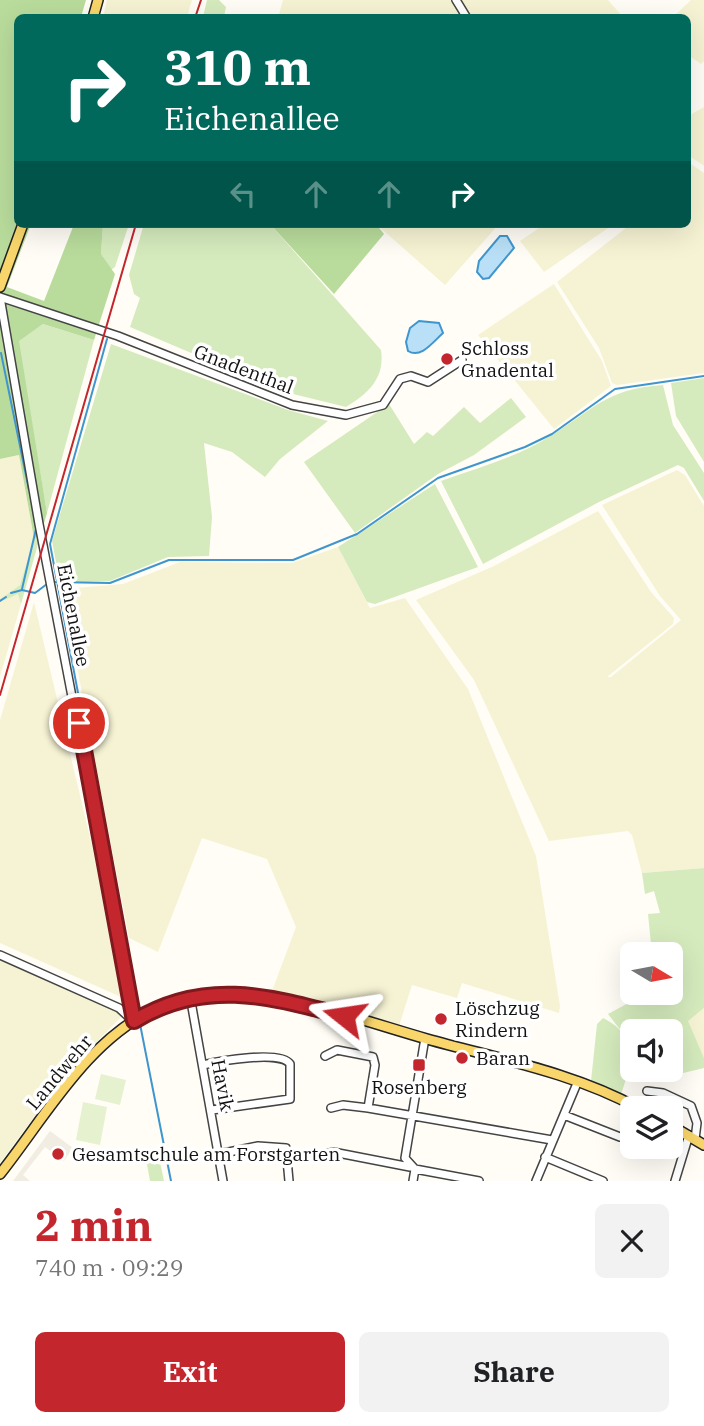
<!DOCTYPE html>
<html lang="en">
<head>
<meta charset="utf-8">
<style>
  body { margin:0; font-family:"IBM Plex Serif",serif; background:#f2f2f2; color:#202124; height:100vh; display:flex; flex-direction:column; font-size:26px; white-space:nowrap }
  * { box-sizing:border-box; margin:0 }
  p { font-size:23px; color:#757577 }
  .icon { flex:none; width:38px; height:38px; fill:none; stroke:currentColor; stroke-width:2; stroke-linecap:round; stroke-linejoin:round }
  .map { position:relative; height:1181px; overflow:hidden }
  .side { display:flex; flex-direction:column; background:#fff; flex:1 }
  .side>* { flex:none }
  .hud { position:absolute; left:14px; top:14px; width:677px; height:214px; border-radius:10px; box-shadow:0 7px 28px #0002; background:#00695c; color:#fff; overflow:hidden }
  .needle { width:46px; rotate:100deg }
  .buttons { position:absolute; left:620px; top:942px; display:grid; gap:14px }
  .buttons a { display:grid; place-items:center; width:63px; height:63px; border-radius:10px; background:#fff; box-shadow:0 7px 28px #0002; font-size:35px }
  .pin { position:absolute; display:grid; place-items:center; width:60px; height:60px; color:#fff; margin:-30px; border:4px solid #fff; border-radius:50%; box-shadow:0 2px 7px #0007 }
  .me { position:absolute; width:77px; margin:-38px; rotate:285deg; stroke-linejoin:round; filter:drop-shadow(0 0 5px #0008) }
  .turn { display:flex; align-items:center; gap:24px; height:147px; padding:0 35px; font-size:32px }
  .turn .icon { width:91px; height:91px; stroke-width:2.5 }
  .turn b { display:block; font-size:49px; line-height:60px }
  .lanes { display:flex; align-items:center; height:66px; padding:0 35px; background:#0003; justify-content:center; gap:35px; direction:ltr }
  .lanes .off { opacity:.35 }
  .round { display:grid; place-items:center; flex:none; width:74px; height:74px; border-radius:10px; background:#f2f2f2 }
  .summary { display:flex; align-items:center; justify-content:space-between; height:119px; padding:0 35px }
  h1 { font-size:42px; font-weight:800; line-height:52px; color:#c4262e }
  .primary-button { display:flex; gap:14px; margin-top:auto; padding:14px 35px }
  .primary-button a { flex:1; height:80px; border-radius:10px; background:#c4262e; color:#fff; font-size:28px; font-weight:800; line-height:80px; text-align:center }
  .primary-button a+a { background:#f2f2f2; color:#202124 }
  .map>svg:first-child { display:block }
</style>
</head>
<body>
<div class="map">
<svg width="704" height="1181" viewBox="0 0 704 1181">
  <rect width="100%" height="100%" fill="#fffdf5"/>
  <path fill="#f6f3d4" d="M107 0H192L187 17H103Z
    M283 0H453L464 18H278Z
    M458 0H608L623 17H470Z
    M691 0H704V61L701 64 688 55V18L673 17Z
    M704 107V166L688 155V116Z
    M688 162 704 173V373L617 385 612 383 599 348 557 282 631 224H688Z
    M376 224H499L445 285Z
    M545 224H614L544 272 520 241Z
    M554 284 602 361 611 386 554 429 478 335Z
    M19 455 34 538 20 585 0 599V459Z
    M677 470 685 475 704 506V868L642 873 632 835 628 831 549 841 474 680 416 600 494 566 598 511 651 592 674 618 673 624 607 677H611L681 620 660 596 602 505Z
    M338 547 370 608 405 598 468 689 536 856 560 1006 559 1013 462 983 457 998 412 985 399 1026 272 991 296 927 267 859 202 838 158 952 129 938 62 589 123 584 180 562 292 563Z
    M14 594 20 595 21 604 0 677V602Z
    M34 602 93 850 121 997 0 943V720Z
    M0 959 124 1014 69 1070 0 1163Z
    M704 1008V1058L687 1021Z"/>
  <path fill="#d5ebbd" d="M207 0H219L226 7 224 17H203Z
    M103 224H129L115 267 111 270 101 254Z
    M144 224H270L381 350C385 378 369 393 346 407L281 391 130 327 140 298 134 294 129 275Z
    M43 324 94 340 47 513 18 341Z
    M111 344 288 410 328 421 280 459 265 477 232 452 204 443 212 517 209 556 168 557 110 581 60 583 52 541Z
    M704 378V462L676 416 671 383Z
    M663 385 673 425 704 473V501L684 468 678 465 599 502 483 564 441 481C476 468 515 458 547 438 594 410 604 389 663 385Z
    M511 398 526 417 474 455 438 474 355 533 304 462 389 404 414 444 427 432 433 436 464 407 480 423Z
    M435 484 478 567 375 604 367 602 338 547Z
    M40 537 21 604 18 594 0 602V599L20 585 34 538Z
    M704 868V1008L688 1021 704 1058V1068L679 1074 670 1059V1031H654L648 1023 640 1031H632L629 1041 608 1014 649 992H670V954H652L648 914 660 913 654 891 645 894 642 873Z
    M603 1018C639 1036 632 1063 621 1094L591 1081 597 1024Z
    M159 1157 164 1181H150L146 1159Z"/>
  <path fill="#b9dc9c" d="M0 0H86L81 17 18 18V224H31L7 287 44 301 73 227 66 224H103L101 254 115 274 94 340 43 324 19 341 47 513 40 537 34 538 19 455 0 459Z
    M270 224H376L384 234 334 294Z"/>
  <path fill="#e6f2cf" d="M101 1074 126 1080 120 1105 95 1099Z
    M83 1102 107 1107 100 1145 76 1140Z"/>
  <path fill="#f1ede2" d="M50 1131 73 1148 64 1161 45 1147 23 1175 30 1181H13Z"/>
  <path fill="#b9e0f7" stroke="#3f96cf" stroke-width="2" d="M500 236H507L514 248 489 278 483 279 477 272 479 261Z
    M419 321 439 323 443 333C433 342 421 359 408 351L406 342 410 328Z"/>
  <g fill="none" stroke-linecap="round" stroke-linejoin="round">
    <path stroke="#3f96cf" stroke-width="2" d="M107 339 50 544 138 1012
      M1 353 29 490
      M32 502 35 521
      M52 582 110 583 169 560H293L357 534 438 478 525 447 552 434 615 389 704 376
      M22 589 36 529
      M11 593 22 590 35 593 47 584
      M0 601 6 597
      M140 1024 171 1181"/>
    <defs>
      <path id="minor" d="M456 0 467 18
        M0 297 39 524 134 1021
        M0 297 118 336 292 405 346 415 383 405 400 379 411 376 428 382 462 360
        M0 955 119 1008 133 1021
        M190 996 223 1181
        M325 1056 337 1050 373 1057 375 1065 368 1108
        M203 1065C219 1061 281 1050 290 1064V1099L212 1110
        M647 1091 663 1093 691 1106 697 1123 695 1139
        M331 1108 343 1105 368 1108 552 1140
        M564 1115 620 1137 630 1138
        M219 1154 258 1146 286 1148 289 1181
        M321 1155 333 1152 410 1167
        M545 1157 603 1181
        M415 1169 479 1181
        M413 1181 415 1169 405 1158 425 1038
        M536 1181 578 1081
        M675 1181 689 1135"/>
      <path id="major" d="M93 18 98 0
        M0 287 23 224
        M670 1125 704 1145
        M0 1174C46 1116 88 1038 159 1007 181 996 206 993 231 994 297 996 364 1021 427 1039 498 1059 572 1072 638 1108"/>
    </defs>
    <use href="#minor" stroke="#444" stroke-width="10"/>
    <use href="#major" stroke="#222" stroke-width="12"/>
    <use href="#minor" stroke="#fff" stroke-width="7"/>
    <use href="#major" stroke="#f9d66b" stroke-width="9"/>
    <path stroke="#c4262e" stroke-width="2" d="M195 18 201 0
      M0 695 136 224"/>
  </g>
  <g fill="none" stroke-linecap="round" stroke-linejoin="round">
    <defs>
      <path id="route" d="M79 723 134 1021C205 978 268 996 344 1016"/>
    </defs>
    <use href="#route" stroke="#7f191e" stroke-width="18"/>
    <use href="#route" stroke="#c4262e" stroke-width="12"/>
  </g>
  <g fill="#c4262e" stroke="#fff" stroke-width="2.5">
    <circle cx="447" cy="359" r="7"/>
    <circle cx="441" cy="1019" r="7"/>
    <circle cx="462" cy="1058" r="7"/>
    <rect x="412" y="1058" width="14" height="14" rx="3.5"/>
    <circle cx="58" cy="1154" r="7"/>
  </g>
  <g text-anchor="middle" stroke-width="7" stroke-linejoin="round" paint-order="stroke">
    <g font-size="19" fill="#111" stroke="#fff" text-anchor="start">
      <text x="461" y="355">Schloss<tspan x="461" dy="22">Gnadental</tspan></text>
      <text x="455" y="1015">Löschzug<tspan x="455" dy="22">Rindern</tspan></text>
      <text x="476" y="1065">Baran</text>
      <text x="419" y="1094" text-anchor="middle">Rosenberg</text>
      <text x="72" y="1161">Gesamtschule am Forstgarten</text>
    </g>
    <g font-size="19" fill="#111" stroke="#fff">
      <text transform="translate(244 369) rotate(21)" y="7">Gnadenthal</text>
      <text transform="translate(74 615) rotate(79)" y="7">Eichenallee</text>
      <text transform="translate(59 1072) rotate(-50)" y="7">Landwehr</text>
      <text transform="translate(223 1085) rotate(79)" y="7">Havik</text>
    </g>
  </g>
</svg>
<div class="buttons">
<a><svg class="needle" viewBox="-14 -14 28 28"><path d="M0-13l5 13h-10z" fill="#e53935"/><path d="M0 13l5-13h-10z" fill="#757577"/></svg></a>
<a><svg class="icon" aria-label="sound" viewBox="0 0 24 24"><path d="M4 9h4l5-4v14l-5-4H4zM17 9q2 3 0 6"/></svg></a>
<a><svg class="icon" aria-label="layers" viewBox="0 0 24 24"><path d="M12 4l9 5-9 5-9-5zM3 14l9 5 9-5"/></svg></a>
</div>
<div class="pin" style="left:79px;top:723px;background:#d93025"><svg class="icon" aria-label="arrive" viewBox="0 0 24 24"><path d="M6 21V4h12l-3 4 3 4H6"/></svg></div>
<svg class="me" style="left:344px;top:1016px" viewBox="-20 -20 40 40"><path d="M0-17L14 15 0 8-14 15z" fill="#c4262e" stroke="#fff" stroke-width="4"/></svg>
<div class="hud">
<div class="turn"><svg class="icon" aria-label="right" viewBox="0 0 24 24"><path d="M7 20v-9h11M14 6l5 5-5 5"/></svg><div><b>310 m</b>Eichenallee</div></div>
<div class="lanes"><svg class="icon off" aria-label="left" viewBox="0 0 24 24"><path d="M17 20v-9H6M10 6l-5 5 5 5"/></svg><svg class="icon off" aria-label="ahead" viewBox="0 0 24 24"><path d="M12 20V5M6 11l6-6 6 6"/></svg><svg class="icon off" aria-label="ahead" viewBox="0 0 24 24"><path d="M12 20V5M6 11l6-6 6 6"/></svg><svg class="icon" aria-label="right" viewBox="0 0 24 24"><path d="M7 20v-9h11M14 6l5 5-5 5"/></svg></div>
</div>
</div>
<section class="side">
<div class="summary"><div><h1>2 min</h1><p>740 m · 09:29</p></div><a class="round"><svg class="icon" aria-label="close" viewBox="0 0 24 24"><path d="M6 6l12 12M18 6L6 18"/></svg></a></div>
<div class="primary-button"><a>Exit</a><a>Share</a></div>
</section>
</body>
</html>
